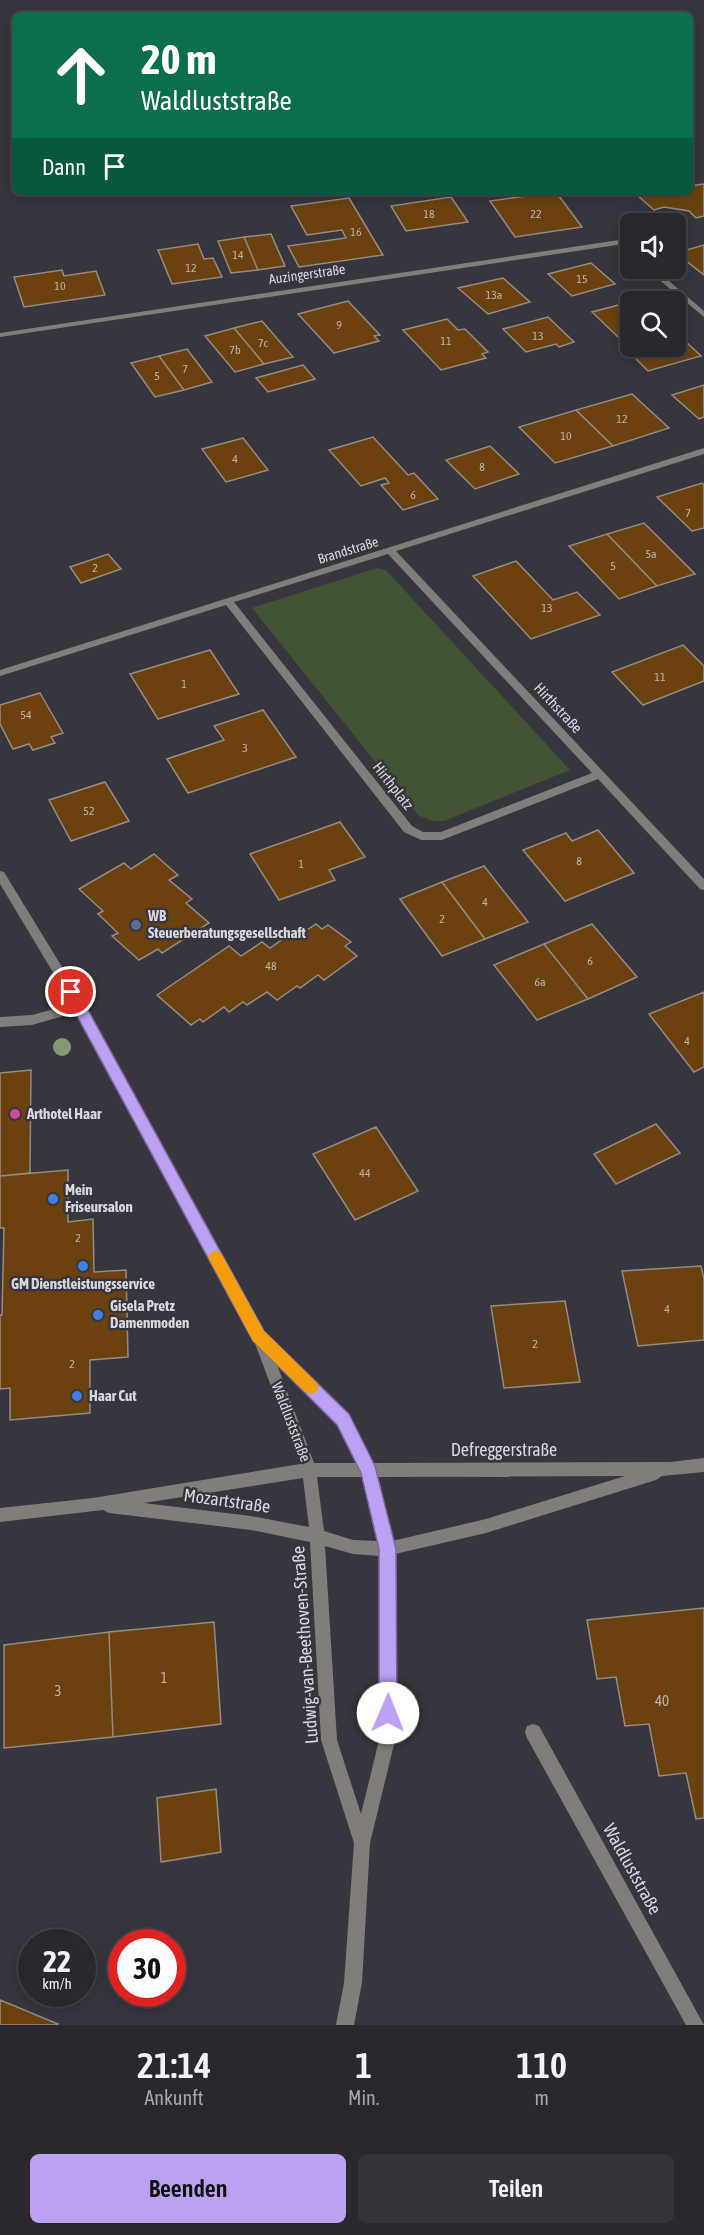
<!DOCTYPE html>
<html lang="de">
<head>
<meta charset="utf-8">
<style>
  body { margin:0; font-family:"Asap Condensed",sans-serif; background:#35343a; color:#f1f3f6; height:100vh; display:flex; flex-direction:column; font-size:22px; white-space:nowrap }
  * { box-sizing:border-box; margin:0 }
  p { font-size:20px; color:#a5a6aa }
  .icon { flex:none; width:33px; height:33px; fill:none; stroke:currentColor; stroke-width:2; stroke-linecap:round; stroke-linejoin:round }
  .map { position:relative; height:2025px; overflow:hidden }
  .drawer { display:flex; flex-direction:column; background:#29282e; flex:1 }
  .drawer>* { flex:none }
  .guide { position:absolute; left:12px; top:12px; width:681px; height:183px; border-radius:9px; box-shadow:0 3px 15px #0003,0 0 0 2px #45444a; background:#0b6e4f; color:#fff; overflow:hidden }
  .controls { position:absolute; left:620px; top:213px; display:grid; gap:12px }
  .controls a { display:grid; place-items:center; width:66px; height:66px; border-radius:9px; background:#29282e; box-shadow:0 3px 15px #0003,0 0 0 2px #45444a; font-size:30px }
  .speed { position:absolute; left:18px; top:1929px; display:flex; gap:12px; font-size:30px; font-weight:700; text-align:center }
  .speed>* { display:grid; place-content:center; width:78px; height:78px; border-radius:50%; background:#29282e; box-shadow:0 3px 15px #0003,0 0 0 2px #45444a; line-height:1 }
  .speed small { font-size:15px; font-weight:400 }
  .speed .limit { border:9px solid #d22; background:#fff; color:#111 }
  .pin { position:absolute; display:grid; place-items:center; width:51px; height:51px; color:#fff; margin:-26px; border:3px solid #fff; border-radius:50%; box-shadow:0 2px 6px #0007 }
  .me { position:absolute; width:66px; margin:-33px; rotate:1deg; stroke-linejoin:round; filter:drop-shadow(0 0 4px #0008) }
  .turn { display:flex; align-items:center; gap:21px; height:126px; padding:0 30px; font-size:27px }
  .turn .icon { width:78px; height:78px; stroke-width:2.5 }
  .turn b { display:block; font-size:42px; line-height:51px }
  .then { display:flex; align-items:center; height:57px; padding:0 30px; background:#0003; gap:12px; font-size:22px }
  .eta { display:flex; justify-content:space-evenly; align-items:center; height:102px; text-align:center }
  .eta b { font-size:36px; font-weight:600; line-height:42px }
  .action { display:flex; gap:12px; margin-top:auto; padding:12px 30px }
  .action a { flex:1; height:69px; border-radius:9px; background:#bca0f2; color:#111; font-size:24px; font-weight:600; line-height:69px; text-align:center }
  .action a+a { background:#35343a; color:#f1f3f6 }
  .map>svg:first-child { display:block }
</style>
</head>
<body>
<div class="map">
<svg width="704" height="2025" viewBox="0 0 704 2025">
  <rect width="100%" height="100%" fill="#37353d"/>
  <path fill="#415333" d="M377 568 386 570 570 770 444 821H432L418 815 252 608Z"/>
  <path fill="#6b420f" stroke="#948c84" stroke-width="1.5" d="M704 184V216L696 218 689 211 664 207 654 210 637 195 633 196 629 192H690V186Z
    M556 192 582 227 515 237 490 201Z
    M451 197 468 222 406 231 391 206Z
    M349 198 383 255 299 267 288 246 346 238 342 230 307 235 291 206Z
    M271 234 285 266 258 270 244 237Z
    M244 237 258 270 231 273 218 241Z
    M198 244 204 259 213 258 222 277 172 284 158 250Z
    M704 245V275L676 253Z
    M591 263 615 284 572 296 548 274Z
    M62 270 64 276 96 271 105 295 24 307 14 277Z
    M503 278 530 302 488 314 458 288Z
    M348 301 380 335 374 336 379 341 334 353 298 314Z
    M630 302V333L618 337 592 312Z
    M548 317 574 342 559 347 556 344 526 352 503 329Z
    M447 319 458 330 465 329 488 352 482 354 486 358 441 370 403 330Z
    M262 321 293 357 264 364 234 328Z
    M234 328 264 364 235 372 205 336Z
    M683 339 701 356 648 371 630 353 655 346H675V341Z
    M187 349 212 382 184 390 159 356Z
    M159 356 184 390 155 397 131 363Z
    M303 365 315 379 268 392 256 378Z
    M704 385V417L699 419 672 395Z
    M632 394 669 428 613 446 576 410Z
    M576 410 613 446 555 463 519 427Z
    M373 437 408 475 414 473 438 499 403 510 381 485 389 483 385 478 361 486 329 450Z
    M243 438 268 470 226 482 202 449Z
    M490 446 519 474 475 489 446 460Z
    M702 483 704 485V528L692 531 657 497Z
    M644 523 695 574 657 586 607 534Z
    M607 534 657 586 619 599 569 546Z
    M108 554 121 569 81 583 70 567Z
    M516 561 553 600 577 592 600 615 531 639 473 576Z
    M683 645 704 666V681L643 705 612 672Z
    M210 650 239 694 158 719 130 674Z
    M40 693 63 733 51 737 55 743 33 750 29 744 13 749 0 724V705Z
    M263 710 296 757 188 793 167 759 224 740 214 726Z
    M105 782 129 821 71 841 49 800Z
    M340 822 365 857 329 870 335 880 279 900 250 854Z
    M598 830 634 873 565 901 523 850 566 833 572 841Z
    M154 854 178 875 169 880 192 899 186 903 209 923 162 953 158 949 139 960 112 936 118 933 98 914 103 911 79 889 124 863 131 869Z
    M484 866 528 922 485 939 442 882Z
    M442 882 485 939 442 956 400 899Z
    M316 924 322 929 328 925 351 942 345 946 357 956 324 980 318 975 300 988 297 986 277 1000 267 992 247 1005 243 1002 229 1012 224 1007 203 1022 200 1019 191 1025 157 995 229 946 241 956 262 942 270 948 290 934 295 938Z
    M592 924 637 977 588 999 544 944Z
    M544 944 588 999 537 1020 494 965Z
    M704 992V1067L694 1072 649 1014Z
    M31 1070 30 1173 0 1176V1073Z
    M656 1124 680 1153 616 1184 594 1154Z
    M376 1127 418 1191 355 1220 313 1154Z
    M68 1170V1222L93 1219 94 1272 126 1270 128 1357 90 1360V1413L10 1420V1388L0 1389V1315H2L4 1228H0V1176Z
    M701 1266 704 1279V1340L638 1346 622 1271Z
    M565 1301 580 1382 504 1388 491 1306Z
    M704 1608V1818L696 1819 686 1773 659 1776 649 1724 625 1726 616 1677 597 1679 587 1620Z
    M214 1622 221 1724 113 1737 109 1632Z
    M109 1632 113 1737 4 1748V1645Z
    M216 1789 221 1852 161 1862 157 1798Z
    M0 2000 58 2024 57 2025H0Z"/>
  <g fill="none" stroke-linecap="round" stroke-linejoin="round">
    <path fill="#807d7a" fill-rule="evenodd" d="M619 240 630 248V254L617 245 0 337V333Z
      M645 268H654L704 311V317Z
      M704 448V454L396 551 704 879V890L700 889 598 779 442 840H421L404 832 226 605 0 676V670ZM388 554 592 773 441 832H423L412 826 234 602Z
      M0 871 4 872 84 1003 265 1334 348 1414 372 1463 670 1462 704 1458V1472L662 1476 656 1480 486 1533 395 1554 396 1736 370 1843 362 1983 354 2025H336L344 1983 354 1843 321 1740 310 1542 251 1530 109 1513 103 1510 0 1522V1508L93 1498 300 1464 253 1338 77 1012 32 1025 0 1027V1017L32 1015 72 1004 0 884ZM276 1362 338 1424 357 1463H314ZM625 1476 486 1519 392 1541 377 1477ZM317 1477H363L378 1541 353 1540 324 1531ZM303 1478 309 1527 251 1516 144 1503ZM325 1546 353 1554 380 1556V1736L361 1814 337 1740Z
      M533 1724 539 1726 704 2025H686L527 1738 525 1732 527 1726Z"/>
  </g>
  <circle fill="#829a72" cx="62" cy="1047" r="9"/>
  <path fill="#bca0f2" stroke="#7a689d" stroke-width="1.5" d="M71 987 76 988 264 1331 349 1414 375 1466 396 1549 397 1713 394 1720 388 1722 382 1720 379 1713V1549L361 1473 337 1425 253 1341 64 992Z"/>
  <path fill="#f59e0b" d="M216 1251 221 1253 264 1331 316 1382 319 1387 316 1392 311 1394 305 1392 253 1341 208 1257 211 1253Z"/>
  <circle fill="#5c6f8a" stroke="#37353d" stroke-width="2" cx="136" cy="925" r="6"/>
  <circle fill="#d1479c" stroke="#37353d" stroke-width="2" cx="15" cy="1114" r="6"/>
  <g fill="#3f7fe0" stroke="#37353d" stroke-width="2">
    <circle cx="53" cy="1199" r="6"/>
    <circle cx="83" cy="1266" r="6"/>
    <circle cx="98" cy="1315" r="6"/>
    <circle cx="77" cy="1396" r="6"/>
  </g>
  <g text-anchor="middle" stroke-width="5" stroke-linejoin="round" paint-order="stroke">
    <g font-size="12" fill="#beb2aa">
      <text x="429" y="218">18</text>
      <text x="536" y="218">22</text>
      <text x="356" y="236">16</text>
      <text x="238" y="259">14</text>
      <text x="191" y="272">12</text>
      <text x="582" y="283">15</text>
      <text x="60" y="290">10</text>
      <text x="494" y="299">13a</text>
      <text x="339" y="329">9</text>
      <text x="538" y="340">13</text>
      <text x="446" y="345">11</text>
      <text x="263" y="347">7c</text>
      <text x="235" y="354">7b</text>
      <text x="185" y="373">7</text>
      <text x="157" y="380">5</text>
      <text x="622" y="423">12</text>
      <text x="566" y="440">10</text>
      <text x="235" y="463">4</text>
      <text x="482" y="471">8</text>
      <text x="413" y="499">6</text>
      <text x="688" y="517">7</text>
      <text x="651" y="558">5a</text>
      <text x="613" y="570">5</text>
      <text x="95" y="572">2</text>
      <text x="547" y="612">13</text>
      <text x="660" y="681">11</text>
      <text x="184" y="688">1</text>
      <text x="26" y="719">54</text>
      <text x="245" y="752">3</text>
      <text x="89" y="815">52</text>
      <text x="579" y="865">8</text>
      <text x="301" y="868">1</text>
      <text x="485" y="906">4</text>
      <text x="442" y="923">2</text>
      <text x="590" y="965">6</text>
      <text x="271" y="970">48</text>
      <text x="540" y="986">6a</text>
      <text x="687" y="1045">4</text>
      <text x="365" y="1177">44</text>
      <text x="78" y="1242">2</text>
      <text x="667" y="1313">4</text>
      <text x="535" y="1348">2</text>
      <text x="72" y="1368">2</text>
    </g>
    <g font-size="14" fill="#d9d7dd" stroke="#37353d">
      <text transform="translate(307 274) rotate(-8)" y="5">Auzingerstraße</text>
      <text transform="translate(348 550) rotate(-17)" y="5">Brandstraße</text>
    </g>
    <g font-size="15" fill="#d9d7dd" stroke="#37353d">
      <text transform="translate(558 708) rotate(47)" y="5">Hirthstraße</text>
      <text transform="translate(393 786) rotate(52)" y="5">Hirthplatz</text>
      <text transform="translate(291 1422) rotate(69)" y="5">Waldluststraße</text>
    </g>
    <g font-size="15" font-weight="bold" fill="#d9d7dd" stroke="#37353d" text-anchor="start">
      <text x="148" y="921">WB<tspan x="148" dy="17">Steuerberatungsgesellschaft</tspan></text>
      <text x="27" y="1119">Arthotel Haar</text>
      <text x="65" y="1195">Mein<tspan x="65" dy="17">Friseursalon</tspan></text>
      <text x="83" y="1289" text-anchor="middle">GM Dienstleistungsservice</text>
      <text x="110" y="1311">Gisela Pretz<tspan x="110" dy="17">Damenmoden</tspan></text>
      <text x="89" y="1401">Haar Cut</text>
    </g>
    <g font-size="15" fill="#beb2aa">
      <text x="164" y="1683">1</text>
      <text x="58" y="1696">3</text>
      <text x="662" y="1706">40</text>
    </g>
    <g font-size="18" fill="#d9d7dd" stroke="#37353d">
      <text x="504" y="1456">Defreggerstraße</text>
      <text transform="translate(227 1501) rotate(8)" y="6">Mozartstraße</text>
      <text transform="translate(305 1645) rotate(-94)" y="6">Ludwig-van-Beethoven-Straße</text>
      <text transform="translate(632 1869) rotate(61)" y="6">Waldluststraße</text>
    </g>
  </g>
</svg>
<div class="controls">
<a><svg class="icon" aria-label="sound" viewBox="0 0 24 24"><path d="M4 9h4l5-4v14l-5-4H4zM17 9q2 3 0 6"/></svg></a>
<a><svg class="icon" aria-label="search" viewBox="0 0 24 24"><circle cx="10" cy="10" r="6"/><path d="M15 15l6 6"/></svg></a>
</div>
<div class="speed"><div>22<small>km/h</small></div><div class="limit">30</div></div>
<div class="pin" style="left:71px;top:992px;background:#d93025"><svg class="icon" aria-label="arrive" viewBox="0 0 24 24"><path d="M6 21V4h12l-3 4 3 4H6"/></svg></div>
<svg class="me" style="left:388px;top:1713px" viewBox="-20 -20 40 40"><circle r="19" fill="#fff"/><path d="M0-13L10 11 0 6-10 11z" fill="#bca0f2"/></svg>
<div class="guide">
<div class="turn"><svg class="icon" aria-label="ahead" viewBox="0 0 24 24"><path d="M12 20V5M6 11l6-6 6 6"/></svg><div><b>20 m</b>Waldluststraße</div></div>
<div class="then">Dann<svg class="icon" aria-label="arrive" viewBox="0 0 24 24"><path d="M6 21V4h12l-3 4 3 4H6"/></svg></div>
</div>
</div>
<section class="drawer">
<div class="eta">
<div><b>21:14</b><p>Ankunft</p></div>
<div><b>1</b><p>Min.</p></div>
<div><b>110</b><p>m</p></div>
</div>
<div class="action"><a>Beenden</a><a>Teilen</a></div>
</section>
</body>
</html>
